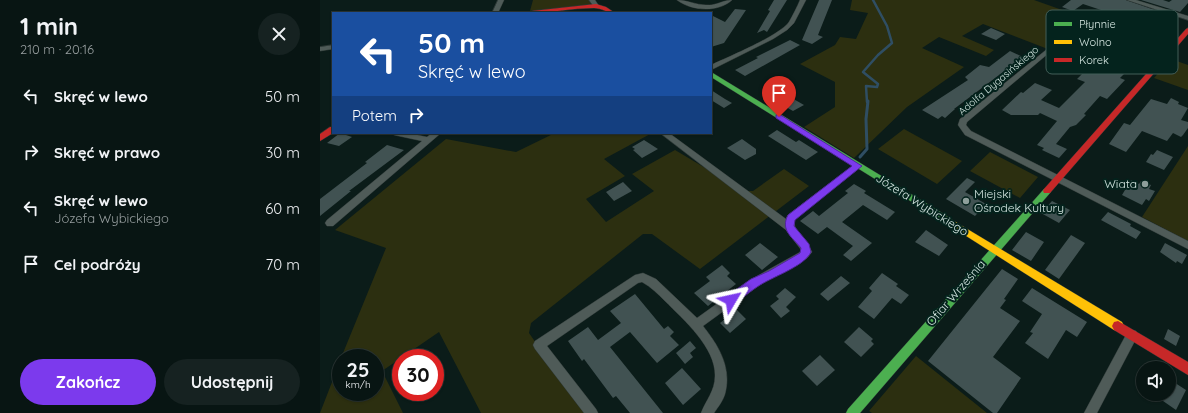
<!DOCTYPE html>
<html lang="pl">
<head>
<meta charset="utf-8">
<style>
  body { margin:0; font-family:Quicksand,sans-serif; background:#162221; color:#f1f3f6; height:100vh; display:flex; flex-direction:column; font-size:15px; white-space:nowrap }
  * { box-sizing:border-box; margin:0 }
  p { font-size:13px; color:#989fa0 }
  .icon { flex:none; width:22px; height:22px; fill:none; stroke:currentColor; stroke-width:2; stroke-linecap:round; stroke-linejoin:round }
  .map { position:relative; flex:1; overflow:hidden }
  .side { display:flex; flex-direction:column; background:#081513; width:320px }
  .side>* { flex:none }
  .hud { position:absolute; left:12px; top:12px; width:380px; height:122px; border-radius:0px; box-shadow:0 1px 3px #0004,0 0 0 1px #293433; background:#1a4fa0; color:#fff; overflow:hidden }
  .tools { position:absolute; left:816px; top:361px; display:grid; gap:8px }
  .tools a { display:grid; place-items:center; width:40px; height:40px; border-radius:50%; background:#081513; box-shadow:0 1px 3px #0004,0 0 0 1px #293433; font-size:20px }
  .speed { position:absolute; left:12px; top:349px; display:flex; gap:8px; font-size:20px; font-weight:700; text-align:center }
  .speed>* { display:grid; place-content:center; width:52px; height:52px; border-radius:50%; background:#081513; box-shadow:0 1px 3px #0004,0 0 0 1px #293433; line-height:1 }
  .speed small { font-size:10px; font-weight:400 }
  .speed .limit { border:6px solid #d22; background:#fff; color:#111 }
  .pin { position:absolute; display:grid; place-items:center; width:34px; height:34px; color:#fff; margin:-41px -17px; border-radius:50% 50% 50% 0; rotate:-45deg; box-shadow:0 0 4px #0007 }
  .pin .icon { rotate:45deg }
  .me { position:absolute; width:44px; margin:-22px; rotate:54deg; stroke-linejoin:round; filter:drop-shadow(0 0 3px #0008) }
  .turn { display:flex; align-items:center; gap:14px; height:84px; padding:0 20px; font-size:18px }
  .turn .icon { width:52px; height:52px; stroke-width:2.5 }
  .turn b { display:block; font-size:28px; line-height:34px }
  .then { display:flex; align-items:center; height:38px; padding:0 20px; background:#0003; gap:8px; font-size:15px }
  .round { display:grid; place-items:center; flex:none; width:42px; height:42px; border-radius:21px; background:#162221 }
  .headline { display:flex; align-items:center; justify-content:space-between; height:68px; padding:0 20px }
  h1 { font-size:24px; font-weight:800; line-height:30px }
  .primary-button { display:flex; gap:8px; margin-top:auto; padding:8px 20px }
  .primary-button a { flex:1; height:46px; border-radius:24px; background:#7c3aed; color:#fff; font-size:16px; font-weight:800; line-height:46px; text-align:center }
  .primary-button a+a { background:#162221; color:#f1f3f6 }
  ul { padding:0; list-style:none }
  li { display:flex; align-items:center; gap:12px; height:56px; padding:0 20px }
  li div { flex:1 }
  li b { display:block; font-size:15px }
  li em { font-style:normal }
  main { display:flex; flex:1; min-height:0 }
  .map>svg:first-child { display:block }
</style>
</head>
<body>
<main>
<section class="side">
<div class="headline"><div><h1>1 min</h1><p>210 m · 20:16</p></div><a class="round"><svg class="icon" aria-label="close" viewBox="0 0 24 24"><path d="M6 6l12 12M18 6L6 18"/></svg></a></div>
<ul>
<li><svg class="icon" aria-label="left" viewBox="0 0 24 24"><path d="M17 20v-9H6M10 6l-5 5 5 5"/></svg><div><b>Skręć w lewo</b></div><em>50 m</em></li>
<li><svg class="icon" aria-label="right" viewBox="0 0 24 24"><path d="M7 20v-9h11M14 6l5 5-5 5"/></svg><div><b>Skręć w prawo</b></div><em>30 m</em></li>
<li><svg class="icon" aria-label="left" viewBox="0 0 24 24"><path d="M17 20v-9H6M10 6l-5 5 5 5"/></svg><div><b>Skręć w lewo</b><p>Józefa Wybickiego</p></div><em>60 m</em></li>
<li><svg class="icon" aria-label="arrive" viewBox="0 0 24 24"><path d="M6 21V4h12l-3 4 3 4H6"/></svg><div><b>Cel podróży</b></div><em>70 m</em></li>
</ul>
<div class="primary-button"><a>Zakończ</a><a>Udostępnij</a></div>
</section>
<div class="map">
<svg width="868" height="413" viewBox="0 0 868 413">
  <rect width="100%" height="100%" fill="#0b1c19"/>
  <path fill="#2c2f10" d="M213 0H269L272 2 269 5 210 11Z
    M532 0H714L776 22 733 51 663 24 642 36 674 50 666 56 619 37 602 48 644 67 587 107 534 158 484 127 515 107V82L480 64 515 45 520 37 536 39 548 13 530 10Z
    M851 59 868 65V90L834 78Z
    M584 129 642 161 617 184 558 149Z
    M235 133H332L284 159 305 176 266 199 286 222 334 191 312 174 355 150 424 191H433L464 169 489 186 380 269 332 234H323L211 323 209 333 265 413H161L119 332 62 371 83 413H0L21 359V392H55V358H21L66 248 15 230 126 139 196 152Z
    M868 146V241L822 217Z
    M670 152 718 177 700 198 650 171Z
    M596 356 667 413H552L549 411Z"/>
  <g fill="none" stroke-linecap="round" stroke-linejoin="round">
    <path stroke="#2f4e63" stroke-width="2.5" d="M547 102 546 86 557 87 558 84 543 72 558 55 572 43 567 26 553 0"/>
    <path stroke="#2f4e63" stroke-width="3" d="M540 157 547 149 546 119 548 101"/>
  </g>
  <path fill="#415252" d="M454 0H467L447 32 444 30 437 33 450 11 448 10Z
    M499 0H512L498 35 503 37 492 44 482 40Z
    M751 0H806L855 17 840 32 844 34 827 53H825L800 78 805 80 787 99 780 96 764 114 766 115 756 125 750 127 736 144 747 149 739 158 722 150 724 148 717 145 737 121 720 113 718 115H691L682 110 701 92 703 93 715 83 732 90 721 100 739 108 765 82 757 79 769 67 767 66 780 54 792 59 807 45 789 38 771 55 748 47 761 37 767 39 789 21 786 20 793 14 763 4 753 11 742 7Z
    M821 0H843L849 2 852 0H868V3L860 12Z
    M415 9 426 10 404 43 391 47V15L405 22Z
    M671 28 685 34 676 40 661 34Z
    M470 40 480 45 425 76 415 70 438 58 436 57Z
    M690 51 703 57 634 109H635L625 118 622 116 618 119 602 110 648 80 645 77 660 65 669 67Z
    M391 90 405 99 412 103 404 108 391 100Z
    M470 97 484 105 473 111 459 103Z
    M851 98 859 102 858 104 868 108 861 120 868 122V128L863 135 861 137 853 133 847 141 822 131 806 152 789 144 804 123 810 125 831 99 847 104Z
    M457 130 476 142 479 140 498 152 486 160 448 136Z
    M20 133 32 137 19 146 7 143Z
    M422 139 436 149V154L425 160 407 148Z
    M324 140 338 149 322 158 313 150 315 149 312 147Z
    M67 145 84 150 29 191H31L0 216V199L47 163 45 162Z
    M837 150 853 157 844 170 826 162 831 154 833 155Z
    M647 178 655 182 645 192 666 204 655 216 626 199Z
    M811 180 819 184 821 181 831 185 829 189 835 191 829 201 826 199 822 205 802 195Z
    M303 182 312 191 294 201 286 192Z
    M534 184 546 191 544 193 575 212 567 220 543 205 522 222 552 243 531 261 523 255 533 246 507 227 498 234 480 221 493 211 499 216 528 193 525 191Z
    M732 201 750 210 739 223 721 213Z
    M788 212 811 224 810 226 821 232 816 239 781 220Z
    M606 230 628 245 619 256 595 242Z
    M706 232 724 242 711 261 692 250Z
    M751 235 765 243 739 279 725 270Z
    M440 243 458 257 442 270 425 255Z
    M845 243 867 255 862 264 857 261 856 263 840 252Z
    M402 265 410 273 407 276 416 284 388 306 374 293 390 281 386 277Z
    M682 269 698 279 684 299 686 300 680 308 700 321 673 357 701 378 677 413H673L608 361Z
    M562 273 578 284 576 286 589 295 581 304 572 298 554 319 538 307 552 291 549 288Z
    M521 276 530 283 508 301 500 294Z
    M465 288 476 297 466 307 470 311 461 318 450 306 459 299 456 296Z
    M712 288 767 322 757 337 746 330 728 359 705 343 713 333 710 332 722 314 702 301Z
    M315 294 344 329 348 326 354 332 350 336 359 345 337 363 310 332 290 347 343 413H310L296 396 293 398 264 359 262 361 248 341 268 327 278 340 301 323 290 311Z
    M417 310 426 319 410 333 400 323Z
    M539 327 553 339 551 341 554 344 541 357 524 342Z
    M848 329 860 336 856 346 844 339Z
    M370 341 376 348 370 353 373 357 365 364 356 353Z
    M500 355 515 370 497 386 482 371Z
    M362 368 381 389 363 405 345 383Z
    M849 379 866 390 856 410 833 394H849Z"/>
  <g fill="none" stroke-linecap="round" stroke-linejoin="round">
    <defs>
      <path id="street" d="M178 0H184L178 13H172Z
        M269 0H275L279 6 278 7H274Z
        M357 0C367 0 376 5 386 5 396 6 403 0 412 0 398 13 371 11 357 0Z
        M480 0H486L474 23 467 30 453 39 391 70V65C408 57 459 36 469 22 473 15 477 7 480 0Z
        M807 0H816L868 16V20Z
        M777 14 782 15 730 52 647 122 646 125 651 131 868 241V249L645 135 638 125 640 119 726 50Z
        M13 45V49L0 51V47Z
        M73 133H88L107 137 112 133H121L13 226H7L5 223 7 220 102 141 74 135Z
        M340 133H349L466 219 468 215 535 164 538 163 542 166 475 219C471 230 487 241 492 252L487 258 438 286 383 326C399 346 412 368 405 394 403 401 398 407 394 413H381C386 400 395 391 395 376 396 348 364 320 345 301 338 294 331 287 322 282L318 283 227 346 276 409 278 413H264L215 349 213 345 215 341 315 275 323 273 336 279 377 318 430 280 482 251 466 230Z
        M812 330 816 331 818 335 777 413H764L808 331Z"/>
      <path id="fast" d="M391 72 627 216 629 218 627 220H621L391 77Z
        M727 188 731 191 730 193 540 413H526L528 409 724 189Z"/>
      <path id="slow" d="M624 215 802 322 804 326 802 330 798 331 794 330 621 220 619 218 621 216Z"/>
      <path id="jam" d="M276 4 286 7 295 13C287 13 282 8 274 8 252 8 231 13 209 13L212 11Z
        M868 28V34L730 193H724L723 191 724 189 866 29Z
        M10 127H13V133L0 141V134Z
        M798 321 868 362V375L794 330 792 326 794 322Z"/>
    </defs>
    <use href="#street" stroke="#2c3735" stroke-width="1"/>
    <use href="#fast" stroke="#2c3735" stroke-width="1"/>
    <use href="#slow" stroke="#2c3735" stroke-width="1"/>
    <use href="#jam" stroke="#2c3735" stroke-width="1"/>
    <use href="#street" fill="#4f5b58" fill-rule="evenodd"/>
    <use href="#fast" fill="#4caf50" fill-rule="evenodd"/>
    <use href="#slow" fill="#ffc107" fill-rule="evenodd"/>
    <use href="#jam" fill="#c62828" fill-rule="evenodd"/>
  </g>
  <path fill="#7c3aed" stroke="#51269a" d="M459 114 542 166 475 220 474 226 489 244 491 252C484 267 451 277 437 287 428 293 420 301 411 304L407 303 406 300 407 296 431 279 449 271 480 253 481 248C472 237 460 230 468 215L532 166 456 118V115Z"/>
  <g fill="#8e9f9b" stroke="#04231d" stroke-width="1.5">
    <circle cx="825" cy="184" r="4"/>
    <circle cx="646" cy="201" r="4"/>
  </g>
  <g text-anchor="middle" stroke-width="4" stroke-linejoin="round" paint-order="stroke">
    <g font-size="10" fill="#d5e6e1" stroke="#04231d">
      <text transform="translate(678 80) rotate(-40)" y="4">Adolfa Dygasińskiego</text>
    </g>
    <g font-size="12" fill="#d5e6e1" stroke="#04231d" text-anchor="end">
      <text x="817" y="188">Wiata</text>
      <text x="654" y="198" text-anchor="start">Miejski<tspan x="654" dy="14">Ośrodek Kultury</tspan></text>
    </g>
    <g font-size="12" fill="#d5e6e1" stroke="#04231d">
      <text transform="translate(602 205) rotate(32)" y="4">Józefa Wybickiego</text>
      <text transform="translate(636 293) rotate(-49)" y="4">Ofiar Września</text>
    </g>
  </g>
  <rect x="726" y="10" width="132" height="64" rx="6" fill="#04231d" stroke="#435e58" stroke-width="1"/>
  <rect x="734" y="22" width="18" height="4" fill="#4caf50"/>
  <rect x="734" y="40" width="18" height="4" fill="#ffc107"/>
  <rect x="734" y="58" width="18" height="4" fill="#c62828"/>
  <g font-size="11" fill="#d5e6e1">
    <text x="759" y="28">Płynnie</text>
    <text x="759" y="46">Wolno</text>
    <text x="759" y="64">Korek</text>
  </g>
</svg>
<div class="tools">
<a><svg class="icon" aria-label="sound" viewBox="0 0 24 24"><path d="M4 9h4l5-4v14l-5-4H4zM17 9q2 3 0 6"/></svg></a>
</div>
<div class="speed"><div>25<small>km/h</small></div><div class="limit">30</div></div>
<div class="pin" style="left:459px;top:117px;background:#d93025"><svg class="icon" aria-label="arrive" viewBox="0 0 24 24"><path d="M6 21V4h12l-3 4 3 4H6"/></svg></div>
<svg class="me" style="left:411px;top:300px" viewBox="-20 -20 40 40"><path d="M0-17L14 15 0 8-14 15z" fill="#7c3aed" stroke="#fff" stroke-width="4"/></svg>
<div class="hud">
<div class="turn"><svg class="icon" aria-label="left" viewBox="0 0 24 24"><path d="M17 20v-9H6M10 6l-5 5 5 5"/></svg><div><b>50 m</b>Skręć w lewo</div></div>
<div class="then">Potem<svg class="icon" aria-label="right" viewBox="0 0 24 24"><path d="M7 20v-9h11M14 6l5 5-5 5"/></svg></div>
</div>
</div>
</main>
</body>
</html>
